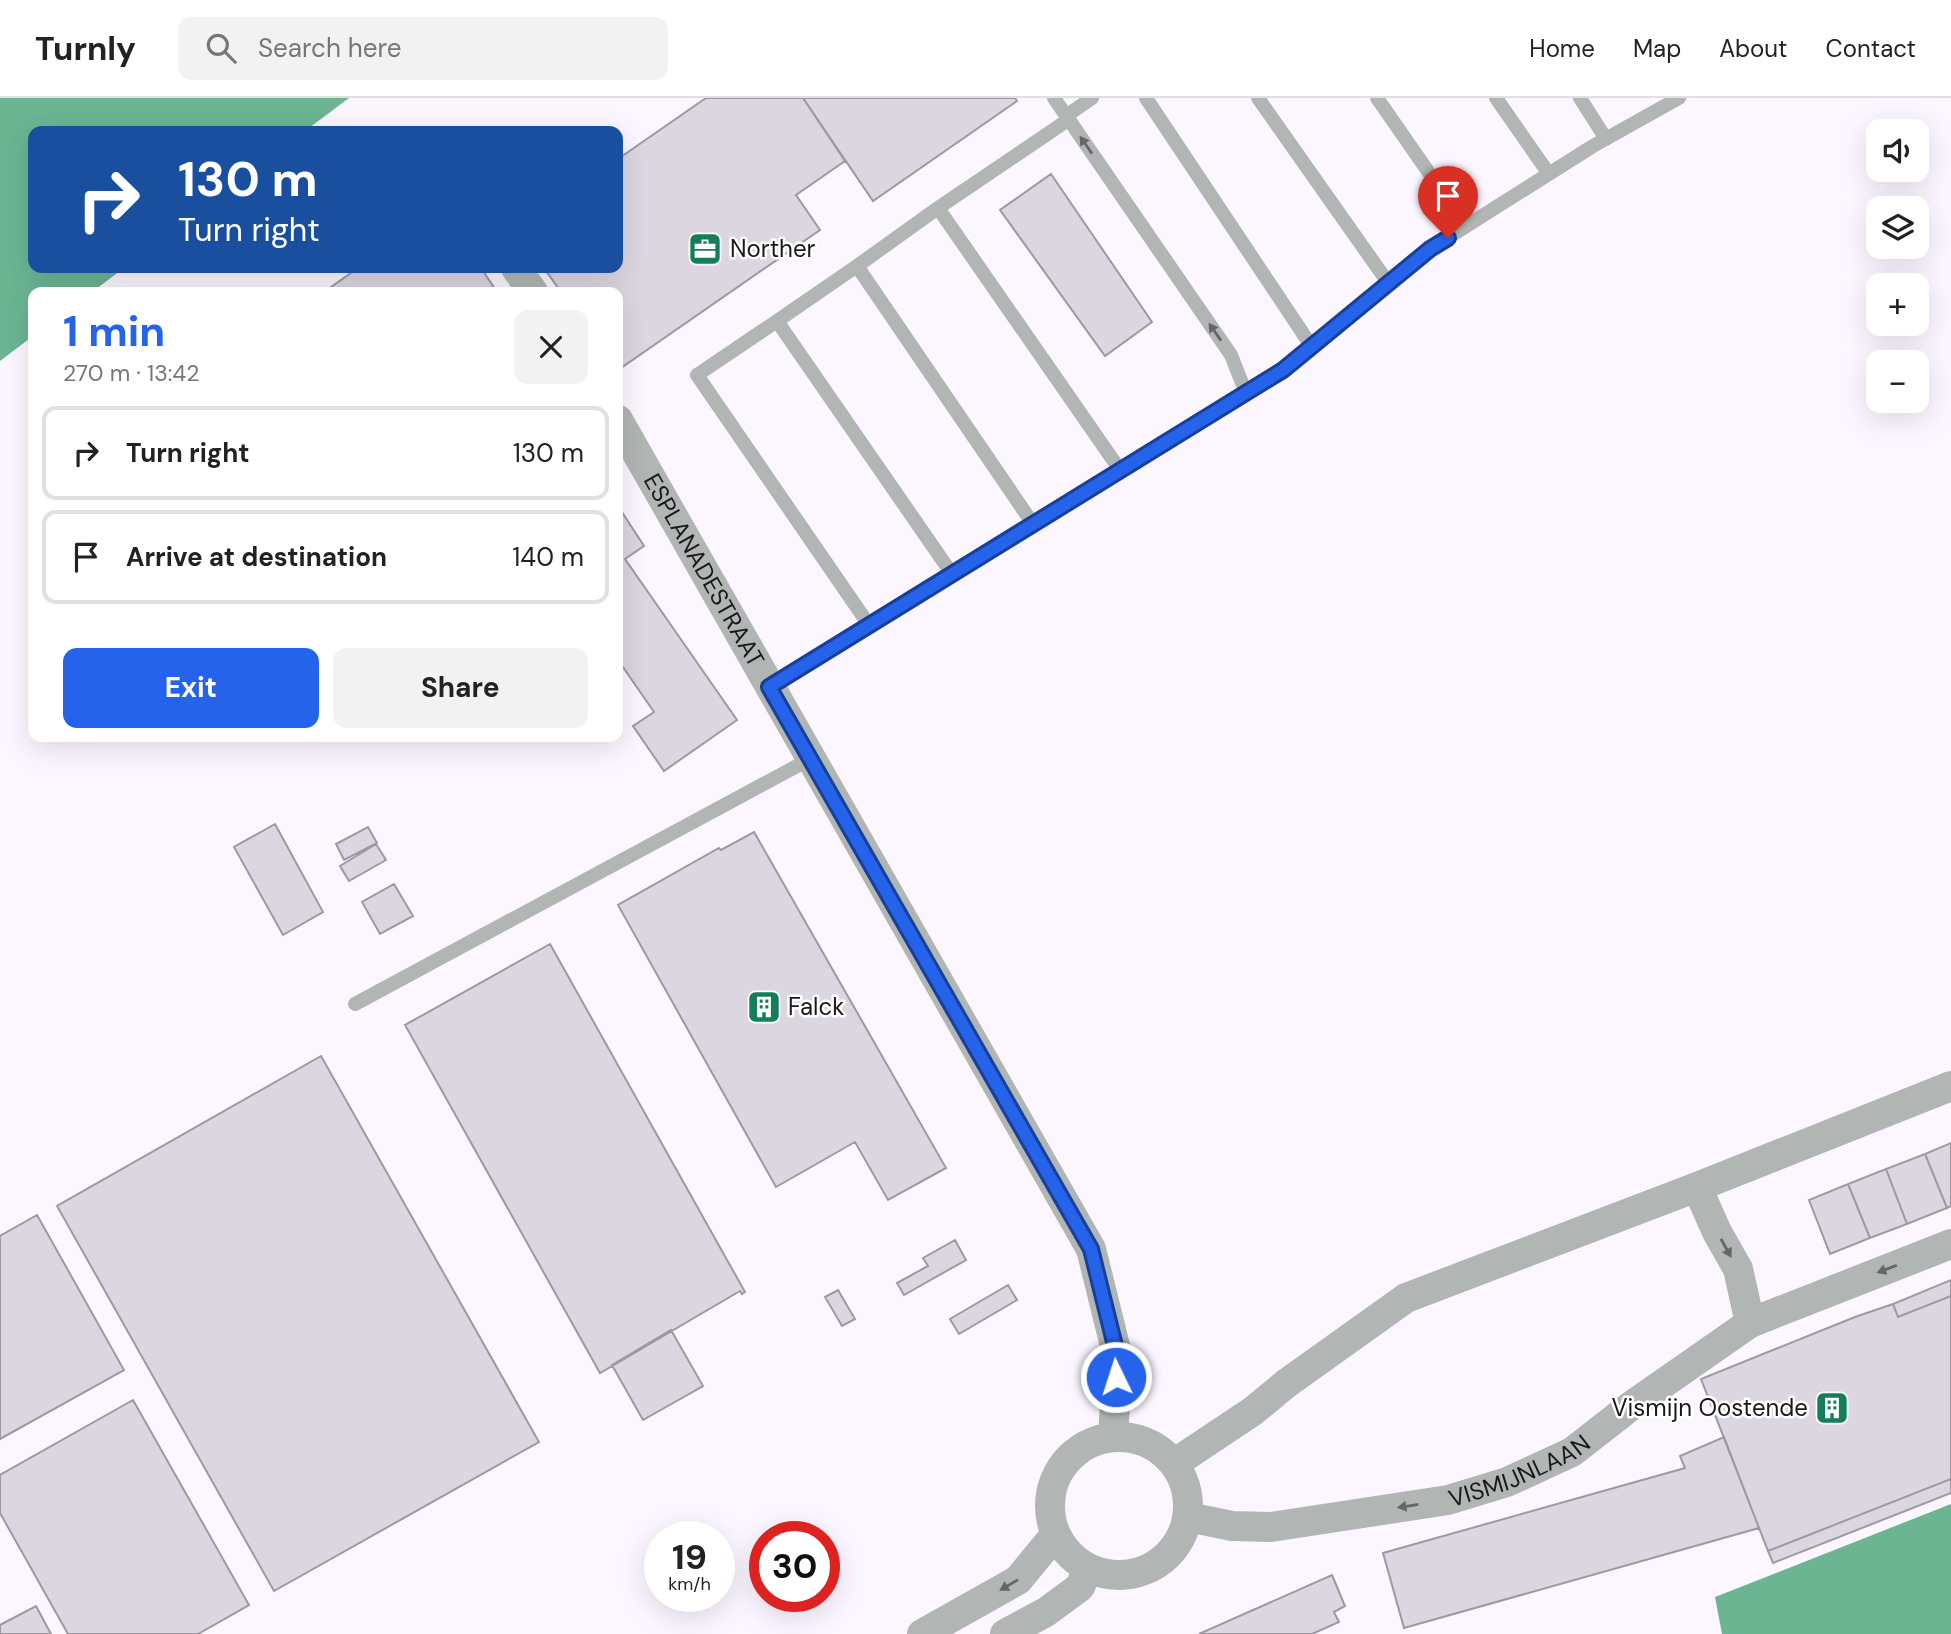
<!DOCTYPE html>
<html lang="en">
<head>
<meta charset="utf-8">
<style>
  body { margin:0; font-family:"DM Sans",sans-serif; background:#f2f2f2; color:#222; height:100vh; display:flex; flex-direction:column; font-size:26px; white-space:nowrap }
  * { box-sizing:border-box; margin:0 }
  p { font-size:23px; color:#767676 }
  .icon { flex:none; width:38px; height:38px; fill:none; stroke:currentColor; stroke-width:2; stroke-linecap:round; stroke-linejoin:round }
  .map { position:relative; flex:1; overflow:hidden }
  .details { position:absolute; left:28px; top:189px; width:595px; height:455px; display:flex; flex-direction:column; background:#fff; border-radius:14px; box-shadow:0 7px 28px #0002 }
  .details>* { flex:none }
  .hud { position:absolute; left:28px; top:28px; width:595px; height:147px; border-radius:14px; box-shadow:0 7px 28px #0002; background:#1a4fa0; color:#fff; overflow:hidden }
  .tools { position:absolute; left:1866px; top:21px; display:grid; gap:14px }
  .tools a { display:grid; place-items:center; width:63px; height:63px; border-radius:14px; background:#fff; box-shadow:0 7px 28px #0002; font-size:35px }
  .speed { position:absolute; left:644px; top:1423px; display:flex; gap:14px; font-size:35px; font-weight:700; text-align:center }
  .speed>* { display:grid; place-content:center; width:91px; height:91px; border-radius:50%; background:#fff; box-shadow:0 7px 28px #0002; line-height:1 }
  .speed small { font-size:18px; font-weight:400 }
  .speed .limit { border:10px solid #d22; background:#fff; color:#111 }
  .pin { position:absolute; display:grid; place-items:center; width:60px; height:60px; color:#fff; margin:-72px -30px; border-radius:50% 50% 50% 0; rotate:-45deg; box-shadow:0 0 7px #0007 }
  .pin .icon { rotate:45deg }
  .me { position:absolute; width:77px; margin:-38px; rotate:356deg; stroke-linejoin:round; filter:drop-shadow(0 0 5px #0008) }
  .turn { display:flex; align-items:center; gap:24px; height:147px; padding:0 35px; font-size:32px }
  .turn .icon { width:91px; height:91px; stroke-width:2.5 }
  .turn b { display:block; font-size:49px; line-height:60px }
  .round { display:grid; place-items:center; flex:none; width:74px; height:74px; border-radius:14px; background:#f2f2f2 }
  .summary { display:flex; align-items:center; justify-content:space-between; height:119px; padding:0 35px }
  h1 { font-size:42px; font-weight:700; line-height:52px; color:#2563eb }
  .primary-button { display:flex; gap:14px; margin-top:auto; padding:14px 35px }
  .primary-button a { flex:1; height:80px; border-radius:14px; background:#2563eb; color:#fff; font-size:28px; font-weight:700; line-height:80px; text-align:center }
  .primary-button a+a { background:#f2f2f2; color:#222 }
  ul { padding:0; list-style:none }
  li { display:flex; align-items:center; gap:21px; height:94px; margin:0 14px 10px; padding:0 21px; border:4px solid #e0e0e0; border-radius:14px }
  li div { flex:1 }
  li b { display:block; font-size:26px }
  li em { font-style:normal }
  header { display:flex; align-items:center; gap:42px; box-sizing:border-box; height:98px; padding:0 35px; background:#fff; border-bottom:2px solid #e0e0e0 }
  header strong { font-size:33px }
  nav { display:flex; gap:38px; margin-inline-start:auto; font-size:24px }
  .search { width:490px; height:63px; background:#f2f2f2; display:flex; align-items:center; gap:18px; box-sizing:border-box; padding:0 24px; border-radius:14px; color:#767676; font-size:26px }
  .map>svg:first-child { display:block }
</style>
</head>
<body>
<header>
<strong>Turnly</strong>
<div class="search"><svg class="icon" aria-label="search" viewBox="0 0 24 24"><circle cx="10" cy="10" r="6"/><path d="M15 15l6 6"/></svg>Search here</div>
<nav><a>Home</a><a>Map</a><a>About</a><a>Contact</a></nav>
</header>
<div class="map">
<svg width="1951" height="1536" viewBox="0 0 1951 1536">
  <rect width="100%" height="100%" fill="#fbf6ff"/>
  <path fill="#6bb593" d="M0 0H349L305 33H33V170H124L92 194H33V238L0 263Z
    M1951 1406V1536H1722L1715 1499Z"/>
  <path fill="#dcd6e1" stroke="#9e98a2" stroke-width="2" d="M706 0H803L845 63 796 97 820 132 618 272V194H561L544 170H618V61Z
    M803 0H1015L1017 3 873 103Z
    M1051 76 1152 224 1105 258 1000 112Z
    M358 170H481L497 194H324Z
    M618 408 644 448 625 461 737 622 664 673 633 628 654 614 618 562Z
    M275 726 323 814 283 837 234 749Z
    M368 729 377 745 344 762 336 746Z
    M754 734 946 1070 888 1102 855 1044 776 1089 618 807 719 750 721 752Z
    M376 746 386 762 349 783 340 768Z
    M394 786 413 818 380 836 362 804Z
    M550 846 745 1194 742 1196 740 1193 600 1275 405 927Z
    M321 958 539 1344 274 1493 57 1108Z
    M1951 1045V1108L1947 1110 1925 1056Z
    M1925 1056 1947 1110 1907 1126 1886 1071Z
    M1886 1071 1907 1126 1870 1140 1848 1086Z
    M1848 1086 1870 1140 1830 1156 1809 1102Z
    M37 1117 124 1272 0 1341V1138Z
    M955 1142 966 1162 904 1197 897 1185 928 1168 923 1160Z
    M1951 1182V1198L1898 1219 1893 1206Z
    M1008 1187 1017 1202 959 1236 950 1221Z
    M838 1192 855 1221 842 1228 825 1199Z
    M1951 1198V1381L1768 1453 1701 1281 1855 1219 1893 1206 1898 1219Z
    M671 1232 703 1288 643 1322 612 1267Z
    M133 1302 249 1507 198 1536H68L0 1415V1377Z
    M1724 1339 1759 1430 1404 1530 1383 1455 1685 1370 1680 1358Z
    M1951 1381V1395L1773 1465 1768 1453Z
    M1332 1477 1345 1508 1334 1514 1339 1524 1312 1536H1199Z
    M36 1508 51 1536H0V1527Z"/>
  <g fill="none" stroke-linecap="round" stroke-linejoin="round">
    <path stroke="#b1b6b4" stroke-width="14" d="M1054 0 1231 257 1246 295
      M1146 0 1312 249
      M1258 0 1389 186
      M1377 0 1466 128
      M1496 0 1549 76
      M1580 0 1606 41
      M1066 18 1092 0
      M1068 22 938 110 1120 372
      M938 110 857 168 1033 426
      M857 168 777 223 952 476
      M777 223 697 277 869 527
      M769 589 1283 272 1430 151 1593 48 1679 0
      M355 906 810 661"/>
    <g stroke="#b1b6b4" stroke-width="30">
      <path d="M516 170 533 194"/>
      <path id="s1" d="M618 322 1091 1151 1118 1260 1113 1338"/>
      <path d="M1750 1225 1951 1146"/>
      <circle cx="1119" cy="1408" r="69"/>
      <path d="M1175 1365 1253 1313 1287 1285 1406 1200 1697 1089 1951 988"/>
      <path id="s2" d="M1188 1419 1232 1428 1271 1429 1448 1402 1507 1384 1572 1354 1631 1308 1750 1225 1738 1171 1717 1134 1697 1089"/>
      <path d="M922 1536 1018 1482 1055 1437"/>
      <path d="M1005 1536 1046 1514 1080 1489 1088 1471"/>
    </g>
  </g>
  <defs><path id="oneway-solid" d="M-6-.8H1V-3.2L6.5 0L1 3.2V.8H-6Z" transform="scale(1.75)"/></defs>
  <g fill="#656667">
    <use href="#oneway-solid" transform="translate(1086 47) rotate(-125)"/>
    <use href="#oneway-solid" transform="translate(1215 234) rotate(-125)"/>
    <use href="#oneway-solid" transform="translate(1726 1150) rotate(61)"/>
    <use href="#oneway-solid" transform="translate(1887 1171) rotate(159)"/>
    <use href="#oneway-solid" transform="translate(1408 1408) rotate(171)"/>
    <use href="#oneway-solid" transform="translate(1009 1487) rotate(149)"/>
  </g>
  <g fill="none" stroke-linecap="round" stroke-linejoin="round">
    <defs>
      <path id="route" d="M1116 1279 1118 1260 1091 1151 769 589 1283 272 1430 151 1448 140"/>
    </defs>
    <use href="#route" stroke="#184099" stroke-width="18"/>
    <use href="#route" stroke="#2563eb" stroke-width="12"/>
  </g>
  <defs>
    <symbol id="office-square" viewBox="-11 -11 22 22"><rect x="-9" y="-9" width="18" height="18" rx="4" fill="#137e59" stroke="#fff"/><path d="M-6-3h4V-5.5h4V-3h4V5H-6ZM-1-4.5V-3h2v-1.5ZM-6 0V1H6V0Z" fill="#fff"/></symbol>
    <symbol id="building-square" viewBox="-11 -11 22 22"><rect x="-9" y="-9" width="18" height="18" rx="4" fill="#137e59" stroke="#fff"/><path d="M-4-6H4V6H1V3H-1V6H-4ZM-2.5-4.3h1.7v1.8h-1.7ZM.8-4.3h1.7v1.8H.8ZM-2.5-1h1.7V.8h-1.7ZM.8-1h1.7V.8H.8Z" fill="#fff"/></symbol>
  </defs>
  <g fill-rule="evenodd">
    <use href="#office-square" x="686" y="132" width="38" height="38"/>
    <use href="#building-square" x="745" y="890" width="38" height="38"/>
    <use href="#building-square" x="1813" y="1291" width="38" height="38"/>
  </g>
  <g text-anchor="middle" stroke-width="5" stroke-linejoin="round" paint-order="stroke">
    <g font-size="24" fill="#19171a" stroke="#fff" text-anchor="start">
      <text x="730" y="159">Norther</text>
      <text x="788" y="917">Falck</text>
      <text x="1808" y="1318" text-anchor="end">Vismijn Oostende</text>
    </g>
    <g font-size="24" fill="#19171a" stroke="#fff">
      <text dy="8" stroke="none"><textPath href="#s1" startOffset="173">ESPLANADESTRAAT</textPath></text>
      <text dy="8" stroke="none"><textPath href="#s2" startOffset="340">VISMIJNLAAN</textPath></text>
    </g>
  </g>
</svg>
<div class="tools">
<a><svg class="icon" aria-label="sound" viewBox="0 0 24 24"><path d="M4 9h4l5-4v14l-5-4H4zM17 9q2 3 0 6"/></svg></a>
<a><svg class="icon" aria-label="layers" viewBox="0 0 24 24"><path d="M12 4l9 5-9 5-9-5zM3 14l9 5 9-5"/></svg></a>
<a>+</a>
<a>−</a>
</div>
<div class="speed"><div>19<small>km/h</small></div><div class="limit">30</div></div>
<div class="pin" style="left:1448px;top:140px;background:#d93025"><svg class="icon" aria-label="arrive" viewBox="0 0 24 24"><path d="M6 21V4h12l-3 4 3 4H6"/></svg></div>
<svg class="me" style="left:1116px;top:1279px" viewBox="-20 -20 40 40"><circle r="17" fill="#2563eb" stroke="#fff" stroke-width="3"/><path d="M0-11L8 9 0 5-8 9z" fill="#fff"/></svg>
<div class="hud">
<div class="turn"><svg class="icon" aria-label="right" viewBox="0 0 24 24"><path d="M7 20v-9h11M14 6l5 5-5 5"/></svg><div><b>130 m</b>Turn right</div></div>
</div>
<section class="details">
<div class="summary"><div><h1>1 min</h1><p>270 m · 13:42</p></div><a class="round"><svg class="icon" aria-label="close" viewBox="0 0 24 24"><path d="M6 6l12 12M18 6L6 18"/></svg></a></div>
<ul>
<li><svg class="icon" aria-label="right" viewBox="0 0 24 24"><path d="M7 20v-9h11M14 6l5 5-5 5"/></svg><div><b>Turn right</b></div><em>130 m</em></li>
<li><svg class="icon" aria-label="arrive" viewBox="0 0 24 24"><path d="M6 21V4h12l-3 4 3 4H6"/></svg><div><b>Arrive at destination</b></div><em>140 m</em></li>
</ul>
<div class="primary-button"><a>Exit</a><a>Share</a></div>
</section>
</div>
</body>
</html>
